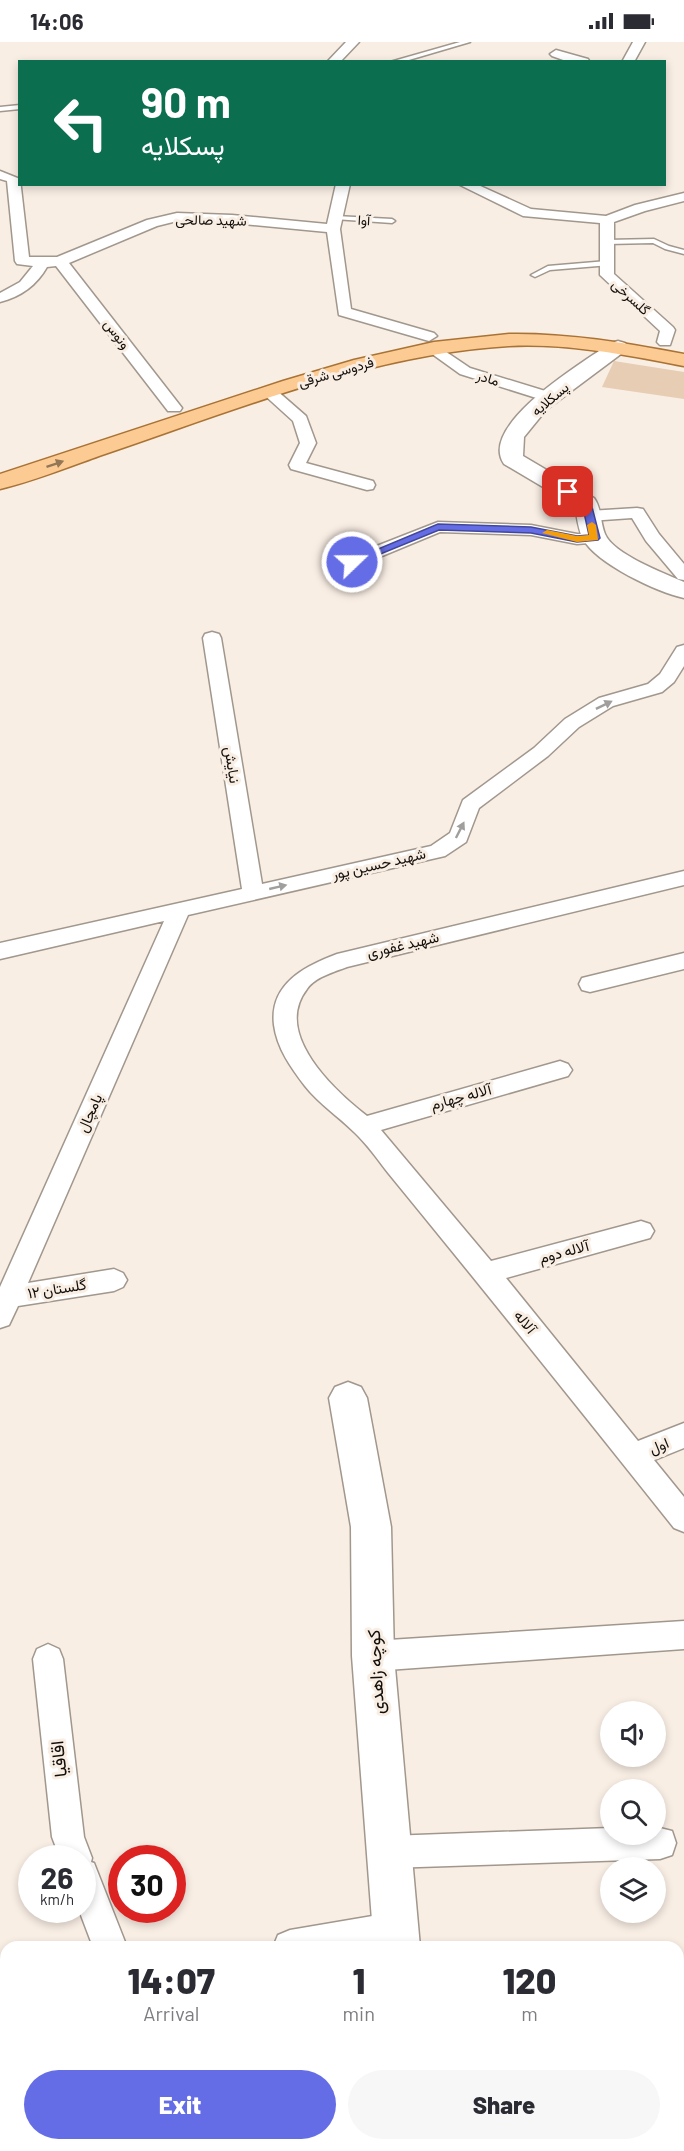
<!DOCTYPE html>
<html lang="en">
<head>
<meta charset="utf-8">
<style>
  body { margin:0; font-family:Barlow,Vazirmatn,sans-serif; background:#f7f7f7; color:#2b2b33; height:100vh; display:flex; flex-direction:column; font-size:22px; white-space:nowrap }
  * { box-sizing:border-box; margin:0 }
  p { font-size:20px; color:#7c7c81 }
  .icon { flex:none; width:33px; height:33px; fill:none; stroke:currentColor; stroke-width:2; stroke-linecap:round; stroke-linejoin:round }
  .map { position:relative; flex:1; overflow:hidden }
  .side { position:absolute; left:0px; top:1899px; width:684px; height:210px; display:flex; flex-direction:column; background:#fff; border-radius:18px 18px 0 0; box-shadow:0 3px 9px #0003 }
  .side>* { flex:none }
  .hud { position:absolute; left:18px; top:18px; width:648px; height:126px; border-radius:0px; box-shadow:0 3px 9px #0003; background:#0b6e4f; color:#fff; overflow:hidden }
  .fabs { position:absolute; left:600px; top:1659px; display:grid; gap:12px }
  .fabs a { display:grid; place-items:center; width:66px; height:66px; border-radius:50%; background:#fff; box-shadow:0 3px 9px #0003; font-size:30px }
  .speed { position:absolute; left:18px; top:1803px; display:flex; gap:12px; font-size:30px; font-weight:700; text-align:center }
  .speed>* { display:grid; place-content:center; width:78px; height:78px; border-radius:50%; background:#fff; box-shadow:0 3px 9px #0003; line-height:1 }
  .speed small { font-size:15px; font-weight:400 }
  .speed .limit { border:9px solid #d22; background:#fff; color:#111 }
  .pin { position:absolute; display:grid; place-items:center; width:51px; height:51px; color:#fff; margin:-26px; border-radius:12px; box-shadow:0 3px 9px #0006 }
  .me { position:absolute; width:66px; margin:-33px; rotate:68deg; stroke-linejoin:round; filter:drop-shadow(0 0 4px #0008) }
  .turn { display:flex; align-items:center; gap:21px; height:126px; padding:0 24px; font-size:27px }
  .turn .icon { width:78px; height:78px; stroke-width:2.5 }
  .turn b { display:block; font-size:42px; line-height:51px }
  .eta { display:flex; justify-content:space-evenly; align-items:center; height:102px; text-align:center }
  .eta b { font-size:36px; font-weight:800; line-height:42px }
  .button { display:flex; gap:12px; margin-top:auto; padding:12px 24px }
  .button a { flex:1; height:69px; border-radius:36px; background:#656de6; color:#fff; font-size:24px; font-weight:800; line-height:69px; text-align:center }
  .button a+a { background:#f7f7f7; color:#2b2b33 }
  .status { display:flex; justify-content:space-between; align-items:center; height:42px; padding:0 30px; background:#fff; direction:ltr }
  .status svg { height:16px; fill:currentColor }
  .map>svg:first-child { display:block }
</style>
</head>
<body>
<div class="status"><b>14:06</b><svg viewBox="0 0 49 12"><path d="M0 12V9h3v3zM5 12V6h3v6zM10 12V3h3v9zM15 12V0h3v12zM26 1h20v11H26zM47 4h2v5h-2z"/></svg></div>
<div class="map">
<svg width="684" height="2109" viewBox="0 0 684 2109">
  <rect width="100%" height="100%" fill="#f9eee4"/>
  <path fill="#e7cdb3" d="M614 319 684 330V357L602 345Z"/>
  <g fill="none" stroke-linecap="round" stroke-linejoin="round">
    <defs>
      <path id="lane" d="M460 0H470L402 20H390Z
        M20 63V67L0 69V65Z
        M336 174 392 177 395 179 392 181 334 177 333 176Z
        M654 197 669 204 684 208V212L665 207 653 201 607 202 604 200 607 198Z
        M607 219 611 221 610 223 550 228 535 235 531 233 548 224Z"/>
      <path id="street" d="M346 0H359L340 20H327Z
        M633 0H645L634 20H622Z
        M556 8 588 17 590 20H569L552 14 550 12Z
        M0 129 20 137 29 215H57L147 178 177 171 232 173 327 182 336 142H350L340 187 351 267 434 291 437 294 429 299 339 273 327 190 232 181 177 179 157 184 69 221 182 366 180 369H168L56 224 47 225C37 243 20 255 0 260V251L20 240 33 224 17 222 15 219 7 139 0 137Z
        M458 142H476L531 167 606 174 635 163 684 151V159L645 169 614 180V232L673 285 675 288 670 303H660L657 300 660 289 600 233V181L523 174Z
        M433 301 470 326 555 352 557 355 549 360 460 332 428 309 425 306Z
        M269 345 275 347 306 374 316 401 306 421 373 439 375 443 373 447 367 448 291 427 289 423 300 401 293 379 261 350Z
        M637 466 643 467 659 492 684 522V538L678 537 646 499 632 476 589 479 583 478 580 474 583 470 589 469Z
        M438 480 531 483 577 492H601L604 496 601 500 577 502 531 493 440 490 358 524H346L343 520 346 516Z
        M212 590 219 592 221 596 262 842 431 804 450 791 463 758 534 706 565 677 599 656 648 642 660 632 677 605 684 603V624L674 640 662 650 613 664 579 685 548 714 479 766 466 800 445 814 188 873 28 1241 114 1227 123 1231 127 1238 123 1245 114 1249 18 1264 9 1283 0 1286V1245L164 879 0 917V901L242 847 203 596 205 592Z
        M684 829V843L347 925C334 930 315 935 307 947 272 992 335 1049 367 1074L560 1019 568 1022 572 1028 568 1034 381 1088 491 1219 641 1179 650 1182 654 1189 650 1196 506 1236 638 1399 684 1381V1406L654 1418 684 1455V1490L674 1486C580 1368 485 1249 389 1132 378 1118 367 1102 354 1090 338 1074 319 1062 305 1044 291 1026 277 1006 274 983 269 942 305 924 337 912Z
        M684 911V927L590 950 582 948 579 942 582 936Z
        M684 1579V1607L373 1629 362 1624 358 1614 362 1604 373 1599Z
        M48 1602 59 1607 63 1617 84 1795 92 1816 91 1820 94 1821 127 1905H93L79 1868H82V1816H60L52 1795 33 1617 37 1607Z
        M656 1785 672 1789 676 1801 672 1813 660 1817 389 1826 377 1822 373 1810 377 1798 389 1794 610 1786V1792H656Z
        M396 1870 408 1875 413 1887 408 1899 396 1904 273 1905 278 1893 290 1888Z
        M6 1937V1971L0 1972V1938Z
        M115 2103H151L152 2109H116Z"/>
      <path id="secondary" d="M618 299 625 301 628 305 625 309 546 368 524 395 523 414 594 456C602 467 600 480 605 492 613 512 664 531 684 540V556C657 550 597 522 583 497 578 487 577 475 575 464L504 422C477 383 585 319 611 301Z
        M348 1340 361 1345 367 1356 391 1485 394 1614 420 1905H374L352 1614 351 1485 329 1356 335 1345Z
        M389 2103H439L441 2109H391Z"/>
      <path id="primary" d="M509 292C568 291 626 301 684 312V324C626 313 568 301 509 304 369 312 230 370 99 414 66 426 33 439 0 447V432L283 339 354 318 434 300Z"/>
    </defs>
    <use href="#lane" stroke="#a1978d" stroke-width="3"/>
    <use href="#street" stroke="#a1978d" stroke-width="3"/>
    <use href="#secondary" stroke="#a1978d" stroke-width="3"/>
    <use href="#primary" stroke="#a97335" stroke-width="3"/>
    <use href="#lane" fill="#fff" fill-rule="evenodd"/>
    <use href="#street" fill="#fff" fill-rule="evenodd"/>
    <use href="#secondary" fill="#fff" fill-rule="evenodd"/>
    <use href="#primary" fill="#fccb94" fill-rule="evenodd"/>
  </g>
  <defs><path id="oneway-solid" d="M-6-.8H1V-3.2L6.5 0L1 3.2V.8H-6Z" transform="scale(1.5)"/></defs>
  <use fill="#937656" href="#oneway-solid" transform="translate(55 422) rotate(-19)"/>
  <g fill="#a09f9d">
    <use href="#oneway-solid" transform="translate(604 663) rotate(-26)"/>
    <use href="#oneway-solid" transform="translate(460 788) rotate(-63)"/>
    <use href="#oneway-solid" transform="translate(278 845) rotate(-13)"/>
  </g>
  <path fill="#656de6" stroke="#424796" stroke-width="1.5" d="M564 448H571L591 461 600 496 598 498 577 500 531 491 439 488 356 522 347 520 438 482 531 485 577 494 589 493 582 462 564 452Z"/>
  <path fill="#f59e0b" d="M592 480 596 483 598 498 577 500 542 491 547 488 577 494 589 493 587 483Z"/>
  <g text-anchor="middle" stroke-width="6" stroke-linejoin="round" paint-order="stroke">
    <g font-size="14" fill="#120f0b" stroke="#f9eee4">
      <text transform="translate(211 178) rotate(1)" y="5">شهید صالحی</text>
      <text transform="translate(364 178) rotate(3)" y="5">آوا</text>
      <text transform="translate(631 255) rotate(42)" y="5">گلسرخی</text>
      <text transform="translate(117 292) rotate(52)" y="5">ونوس</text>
      <text transform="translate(336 330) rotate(-16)" y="5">فردوسی شرقی</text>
      <text transform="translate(488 336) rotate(17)" y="5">مادر</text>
      <text transform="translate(550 357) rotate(-40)" y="5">پسکلایه</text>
    </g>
    <g font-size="15" fill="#120f0b" stroke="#f9eee4">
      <text transform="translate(232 723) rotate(81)" y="5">نیایش</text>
      <text transform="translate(379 822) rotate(-13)" y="5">شهید حسین پور</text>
      <text transform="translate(403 903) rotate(-13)" y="5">شهید غفوری</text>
      <text transform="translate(461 1055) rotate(-15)" y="5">آلاله چهارم</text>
      <text transform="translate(90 1071) rotate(-66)" y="5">پامچال</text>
      <text transform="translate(564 1210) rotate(-15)" y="5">آلاله دوم</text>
      <text transform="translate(57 1247) rotate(-9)" y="5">گلستان ۱۲</text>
      <text transform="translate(525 1280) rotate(51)" y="5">آلاله</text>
      <text transform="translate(659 1404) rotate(-22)" y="5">اول</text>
    </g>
    <g font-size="18" fill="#120f0b" stroke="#f9eee4">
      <text transform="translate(376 1630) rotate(-93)" y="6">کوچه زاهدی</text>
      <text transform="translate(59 1717) rotate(-96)" y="6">اقاقیا</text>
    </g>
  </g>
</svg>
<div class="fabs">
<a><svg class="icon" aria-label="sound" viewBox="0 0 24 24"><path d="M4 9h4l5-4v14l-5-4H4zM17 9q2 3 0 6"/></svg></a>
<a><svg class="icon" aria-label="search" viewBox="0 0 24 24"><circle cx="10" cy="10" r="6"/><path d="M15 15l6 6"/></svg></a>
<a><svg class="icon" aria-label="layers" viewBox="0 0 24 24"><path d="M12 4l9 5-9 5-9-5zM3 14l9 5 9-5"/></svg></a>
</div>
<div class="speed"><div>26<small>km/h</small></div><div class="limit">30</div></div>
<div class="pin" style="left:568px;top:450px;background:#d93025"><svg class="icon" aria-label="arrive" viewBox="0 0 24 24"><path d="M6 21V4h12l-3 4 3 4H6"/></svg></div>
<svg class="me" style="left:352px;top:520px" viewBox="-20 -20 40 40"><circle r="17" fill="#656de6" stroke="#fff" stroke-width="3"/><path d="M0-11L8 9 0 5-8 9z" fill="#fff"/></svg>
<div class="hud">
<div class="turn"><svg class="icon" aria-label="left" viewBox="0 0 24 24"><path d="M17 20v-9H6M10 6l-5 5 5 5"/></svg><div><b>90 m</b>پسکلایه</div></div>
</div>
<section class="side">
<div class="eta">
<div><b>14:07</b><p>Arrival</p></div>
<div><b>1</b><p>min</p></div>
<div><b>120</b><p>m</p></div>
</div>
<div class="button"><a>Exit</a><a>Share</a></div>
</section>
</div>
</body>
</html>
